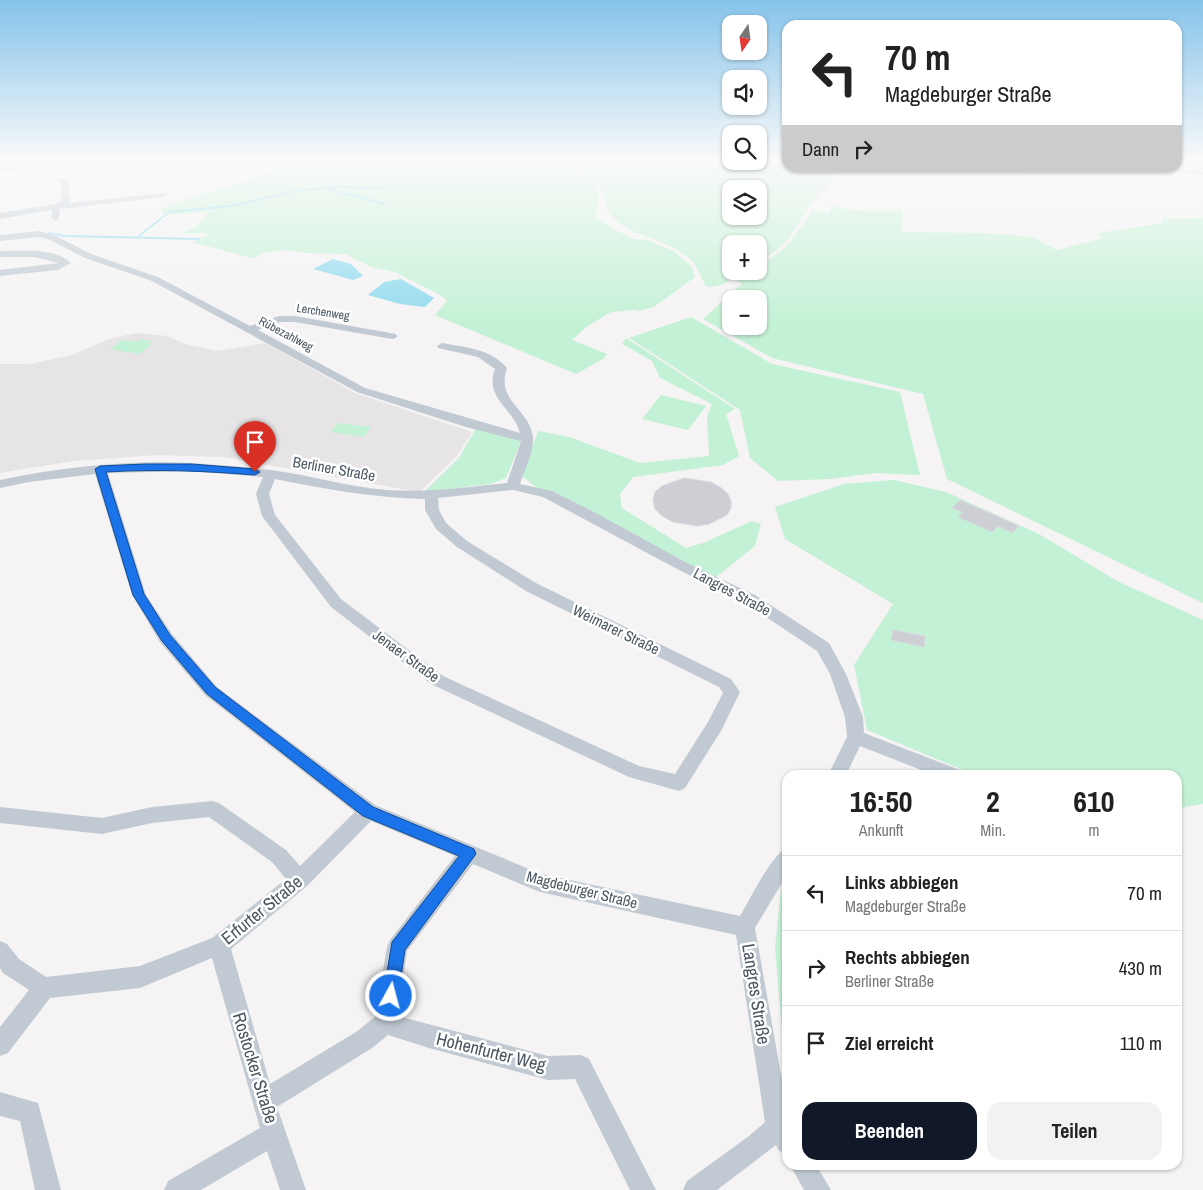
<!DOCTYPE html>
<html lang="de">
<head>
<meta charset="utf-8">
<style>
  body { margin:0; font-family:"Archivo Narrow",sans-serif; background:#f2f2f2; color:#222; height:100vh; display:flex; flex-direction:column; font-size:19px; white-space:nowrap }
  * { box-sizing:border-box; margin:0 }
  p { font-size:16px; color:#767676 }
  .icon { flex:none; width:28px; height:28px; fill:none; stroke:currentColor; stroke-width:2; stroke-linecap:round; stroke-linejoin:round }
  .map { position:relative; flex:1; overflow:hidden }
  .panel { position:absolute; left:782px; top:770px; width:400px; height:400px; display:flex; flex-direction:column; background:#fff; border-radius:15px; box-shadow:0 1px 4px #0004 }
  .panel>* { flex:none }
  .banner { position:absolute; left:782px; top:20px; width:400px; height:152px; border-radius:15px; box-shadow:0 1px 4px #0004; background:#fff; color:#222; overflow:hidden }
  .needle { width:32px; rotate:193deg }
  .tools { position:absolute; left:722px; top:15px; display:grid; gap:10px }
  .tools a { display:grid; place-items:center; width:45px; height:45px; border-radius:10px; background:#fff; box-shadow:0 1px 4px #0004; font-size:25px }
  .pin { position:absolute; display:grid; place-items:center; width:42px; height:42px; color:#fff; margin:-51px -21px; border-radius:50% 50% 50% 0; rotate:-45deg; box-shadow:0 0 5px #0007 }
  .pin .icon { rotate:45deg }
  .me { position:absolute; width:55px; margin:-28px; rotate:7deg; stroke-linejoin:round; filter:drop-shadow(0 0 4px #0008) }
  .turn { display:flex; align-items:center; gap:18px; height:105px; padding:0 20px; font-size:22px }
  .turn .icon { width:65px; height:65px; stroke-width:2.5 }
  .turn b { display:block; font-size:35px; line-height:42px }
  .then { display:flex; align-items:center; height:48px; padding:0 20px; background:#0003; gap:10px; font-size:19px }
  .eta { display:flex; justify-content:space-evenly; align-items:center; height:85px; text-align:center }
  .eta b { font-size:30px; font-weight:700; line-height:35px }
  .primary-button { display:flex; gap:10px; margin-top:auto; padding:10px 20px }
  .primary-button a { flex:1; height:58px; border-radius:15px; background:#111827; color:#fff; font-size:20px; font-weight:700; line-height:58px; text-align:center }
  .primary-button a+a { background:#f2f2f2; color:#222 }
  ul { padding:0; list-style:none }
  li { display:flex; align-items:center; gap:15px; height:75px; padding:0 20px; border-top:1px solid #e0e0e0 }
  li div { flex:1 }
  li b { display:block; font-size:19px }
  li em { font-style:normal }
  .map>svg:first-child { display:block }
</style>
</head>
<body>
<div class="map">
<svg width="1203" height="1190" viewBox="0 0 1203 1190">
  <rect width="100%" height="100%" fill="#f5f3f3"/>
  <path fill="#e6e4e5" d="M136 333 167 336 185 344 218 351 266 343 355 393 472 432 457 456 419 492 224 457 157 455 73 461 0 473V364H30L72 355 109 339Z"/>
  <path fill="#c3f1d5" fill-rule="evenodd" d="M316 159H532C551 162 591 171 598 192 600 199 597 209 595 216L599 220 632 239 647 240 675 252 692 267 695 277 654 307 639 311 633 310 611 312 586 327 572 340 607 354 603 359 576 374 435 315 447 301 440 295 395 272 371 267 346 254 306 253 285 250 260 253 258 257 252 258 192 242 209 235C201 231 192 235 182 233L198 226 208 212 169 215 163 213 160 209 200 194 228 187 279 168Z
    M604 159 670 162 674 159H731V161L787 159 788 168H846V171L838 170 827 188 820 192 805 212 790 237 776 251 759 262V244H731V271H745C734 278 719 290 706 286 702 280 697 266 694 263 672 239 634 238 611 216 605 210 607 199 602 191 593 177 576 171 563 162ZM731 189H759V216H731Z
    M831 206 862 211H903L901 229 905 232 980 233 1024 236 1034 238 1057 250 1103 238 1098 233 1163 223 1161 219 1203 218V603L947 479 923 394 772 358 703 319 742 283 735 280 751 271H759V266L781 251 791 241 812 211 830 213ZM731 299H759V326H731Z
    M691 317 772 364 900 392 920 475 875 473 830 479 778 481 750 458 740 410 629 338Z
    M626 338 735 409 726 414 739 456 723 465 633 477 620 494 622 508 686 548 703 543 752 521 761 524 755 546 715 578 580 506 536 487 522 476 538 431 569 437 640 463 709 456 707 416 712 404 660 378 652 361 622 344Z
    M141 339 152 341 148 344 151 345 139 354 110 349 122 340 136 342Z
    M661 395 706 406 688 430 642 419Z
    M338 423 371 427 364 437 331 432Z
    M476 428 521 441 506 478 490 484 424 492 459 458Z
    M894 480 946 492 1039 534 1117 581 1203 620V804L1178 808V775H990L963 770 867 730 854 665 893 604 785 539 775 507 844 484Z
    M787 881V1091L775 948 781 890Z"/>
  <path fill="#90daee" d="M333 259 351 264 363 276 353 280 313 269Z
    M401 279 434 298 425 307 400 304 368 295 384 282Z"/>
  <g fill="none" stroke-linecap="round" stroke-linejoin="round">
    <path stroke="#90daee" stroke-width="2" d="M1178 164 1203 168
      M328 189 385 204
      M49 233 64 236 199 239
      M139 236 169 212 231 206 300 190 350 187 384 189"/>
  </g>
  <path fill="#cdcfd5" stroke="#d7d9de" d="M684 478 710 482 720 487 728 494 731 501V508L727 515 709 524 697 526 673 522 662 516 655 509 653 500 655 492 662 486Z
    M960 500 992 514 1019 526 1012 533 998 526 992 532 958 517 963 512 952 508Z
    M893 630 925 636 924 647 891 640Z"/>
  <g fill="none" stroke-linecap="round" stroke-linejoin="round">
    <path fill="#c1cad2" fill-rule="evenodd" d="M33 165 37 167 36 169 0 172V168Z
      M1158 168H1177L1203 171V175L1162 170Z
      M58 178H64L70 184 68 192 71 201 69 203 164 193 168 195 164 197 60 209 59 218 55 221 51 218 52 210 0 219V213L56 204 63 200 60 192 62 185 57 180Z
      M40 231 56 236 91 254 158 277 250 326 279 316H295L396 334 397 336 396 338 392 339 295 322H280L258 330 365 388 520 433C513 408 484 398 495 369L478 357 438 348 437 346 442 343C464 347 492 349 507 368 495 402 531 409 533 438 534 453 524 470 520 484L552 491 596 513 687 563 755 595 829 643 846 674 863 717 864 733 960 770 963 775H934L860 746 846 775H828L847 737 845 717 830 674 817 651 745 603 677 569 543 497 513 490 438 498 439 510 446 523 467 541 536 583 731 679 740 692 721 731 685 788 679 791 629 777 431 684 331 607 262 516 256 494 263 477 191 471 108 473 146 595 172 634 217 687 375 805 541 874 740 916C749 901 773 852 788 847V873L755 928 788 1114V1154L779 1151 776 1145 717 1190H683L687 1181 749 1136 765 1122 736 935 540 892 473 864 407 951 398 1016 548 1056 581 1055 589 1059 656 1190H630L575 1079 548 1080 429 1048 388 1035 372 1048 277 1107 306 1190H280L267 1151 201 1190H164L168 1181 260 1128 212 958 140 988 50 998 8 1053 0 1056V1027L29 990 3 973 0 968V941L7 944 19 959 46 977 140 966 212 938 286 879 272 862 209 817 152 823 102 834 0 823V807L102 818 152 807 212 801 219 803 286 850 300 866 355 812 205 695 160 642 132 595 95 474 29 482 0 488V480C62 467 128 460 192 463 218 465 245 467 271 470 310 475 347 487 387 490 427 493 467 487 507 483L521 441 466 427 357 392 152 281 85 258 50 240 40 237 0 241V235ZM275 479C326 489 373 498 425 499V510L436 529 457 547 526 591 719 687 723 693 708 722 675 774 639 766 443 676 341 599 275 515 269 494ZM371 821 455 856 390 940 387 947 375 1017 356 1032 270 1084 231 949 307 886Z
      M0 251C21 251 54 247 71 263L58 270 0 276V270L59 263 34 257H0Z
      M0 1092 38 1103 61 1190H35L20 1121 0 1116Z
      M790 1165H816L831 1190H804Z"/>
  </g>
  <linearGradient id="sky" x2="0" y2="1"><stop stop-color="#85c3ea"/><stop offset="0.49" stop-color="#fafafa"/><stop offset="1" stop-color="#fafafa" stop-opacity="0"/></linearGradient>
  <rect width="1203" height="326" fill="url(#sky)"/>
  <path fill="#1a73e8" stroke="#114b97" d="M145 464H191L255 469 260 472 255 475C205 471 156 469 106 472L144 594 170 635 215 687 373 807 474 849 476 854 405 950 397 1002 391 1005 385 1002 383 996 392 942 459 856 363 816 207 694 162 641 133 595 95 469 100 466Z"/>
  <g text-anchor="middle" stroke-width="5" stroke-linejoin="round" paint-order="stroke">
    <g font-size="12" fill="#4a5661" stroke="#fff">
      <text transform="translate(323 312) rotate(9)" y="4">Lerchenweg</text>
      <text transform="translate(286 334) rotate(28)" y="4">Rübezahlweg</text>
    </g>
    <g font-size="15" fill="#4a5661" stroke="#fff">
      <text transform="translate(334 469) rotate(10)" y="5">Berliner Straße</text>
      <text transform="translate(732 592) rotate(28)" y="5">Langres Straße</text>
      <text transform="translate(616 630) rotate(26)" y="5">Weimarer Straße</text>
      <text transform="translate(406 656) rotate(36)" y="5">Jenaer Straße</text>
      <text transform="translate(582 890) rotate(14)" y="5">Magdeburger Straße</text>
    </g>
    <g font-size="18" fill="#4a5661" stroke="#fff">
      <text transform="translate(262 910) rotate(-39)" y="6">Erfurter Straße</text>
      <text transform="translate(756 994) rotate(81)" y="6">Langres Straße</text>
      <text transform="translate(491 1052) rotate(14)" y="6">Hohenfurter Weg</text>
      <text transform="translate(255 1068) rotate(73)" y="6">Rostocker Straße</text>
    </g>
  </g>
</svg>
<div class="tools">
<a><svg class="needle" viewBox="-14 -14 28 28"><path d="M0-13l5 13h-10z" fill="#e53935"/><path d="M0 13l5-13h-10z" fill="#767676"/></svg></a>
<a><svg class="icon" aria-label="sound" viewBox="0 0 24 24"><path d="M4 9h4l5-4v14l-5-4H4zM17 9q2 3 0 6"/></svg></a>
<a><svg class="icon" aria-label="search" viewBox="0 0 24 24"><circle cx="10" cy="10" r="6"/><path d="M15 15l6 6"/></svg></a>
<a><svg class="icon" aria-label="layers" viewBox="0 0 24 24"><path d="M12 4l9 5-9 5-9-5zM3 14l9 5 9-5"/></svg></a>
<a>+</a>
<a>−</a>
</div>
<div class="pin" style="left:255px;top:472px;background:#d93025"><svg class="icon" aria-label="arrive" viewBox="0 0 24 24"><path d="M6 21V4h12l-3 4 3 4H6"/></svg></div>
<svg class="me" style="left:391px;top:996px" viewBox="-20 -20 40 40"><circle r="17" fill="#1a73e8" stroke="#fff" stroke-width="3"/><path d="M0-11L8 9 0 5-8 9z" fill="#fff"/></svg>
<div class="banner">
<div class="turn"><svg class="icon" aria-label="left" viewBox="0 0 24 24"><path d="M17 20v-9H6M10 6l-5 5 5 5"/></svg><div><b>70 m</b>Magdeburger Straße</div></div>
<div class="then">Dann<svg class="icon" aria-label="right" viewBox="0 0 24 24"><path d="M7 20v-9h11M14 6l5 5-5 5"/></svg></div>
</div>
<section class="panel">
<div class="eta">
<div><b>16:50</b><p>Ankunft</p></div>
<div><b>2</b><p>Min.</p></div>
<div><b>610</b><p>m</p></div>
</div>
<ul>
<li><svg class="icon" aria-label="left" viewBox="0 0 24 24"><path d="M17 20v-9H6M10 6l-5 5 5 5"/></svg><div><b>Links abbiegen</b><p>Magdeburger Straße</p></div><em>70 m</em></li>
<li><svg class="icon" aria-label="right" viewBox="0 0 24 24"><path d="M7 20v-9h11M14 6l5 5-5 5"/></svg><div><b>Rechts abbiegen</b><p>Berliner Straße</p></div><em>430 m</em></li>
<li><svg class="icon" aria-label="arrive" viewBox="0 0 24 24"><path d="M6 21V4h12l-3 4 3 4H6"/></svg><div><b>Ziel erreicht</b></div><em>110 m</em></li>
</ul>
<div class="primary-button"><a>Beenden</a><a>Teilen</a></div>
</section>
</div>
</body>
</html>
